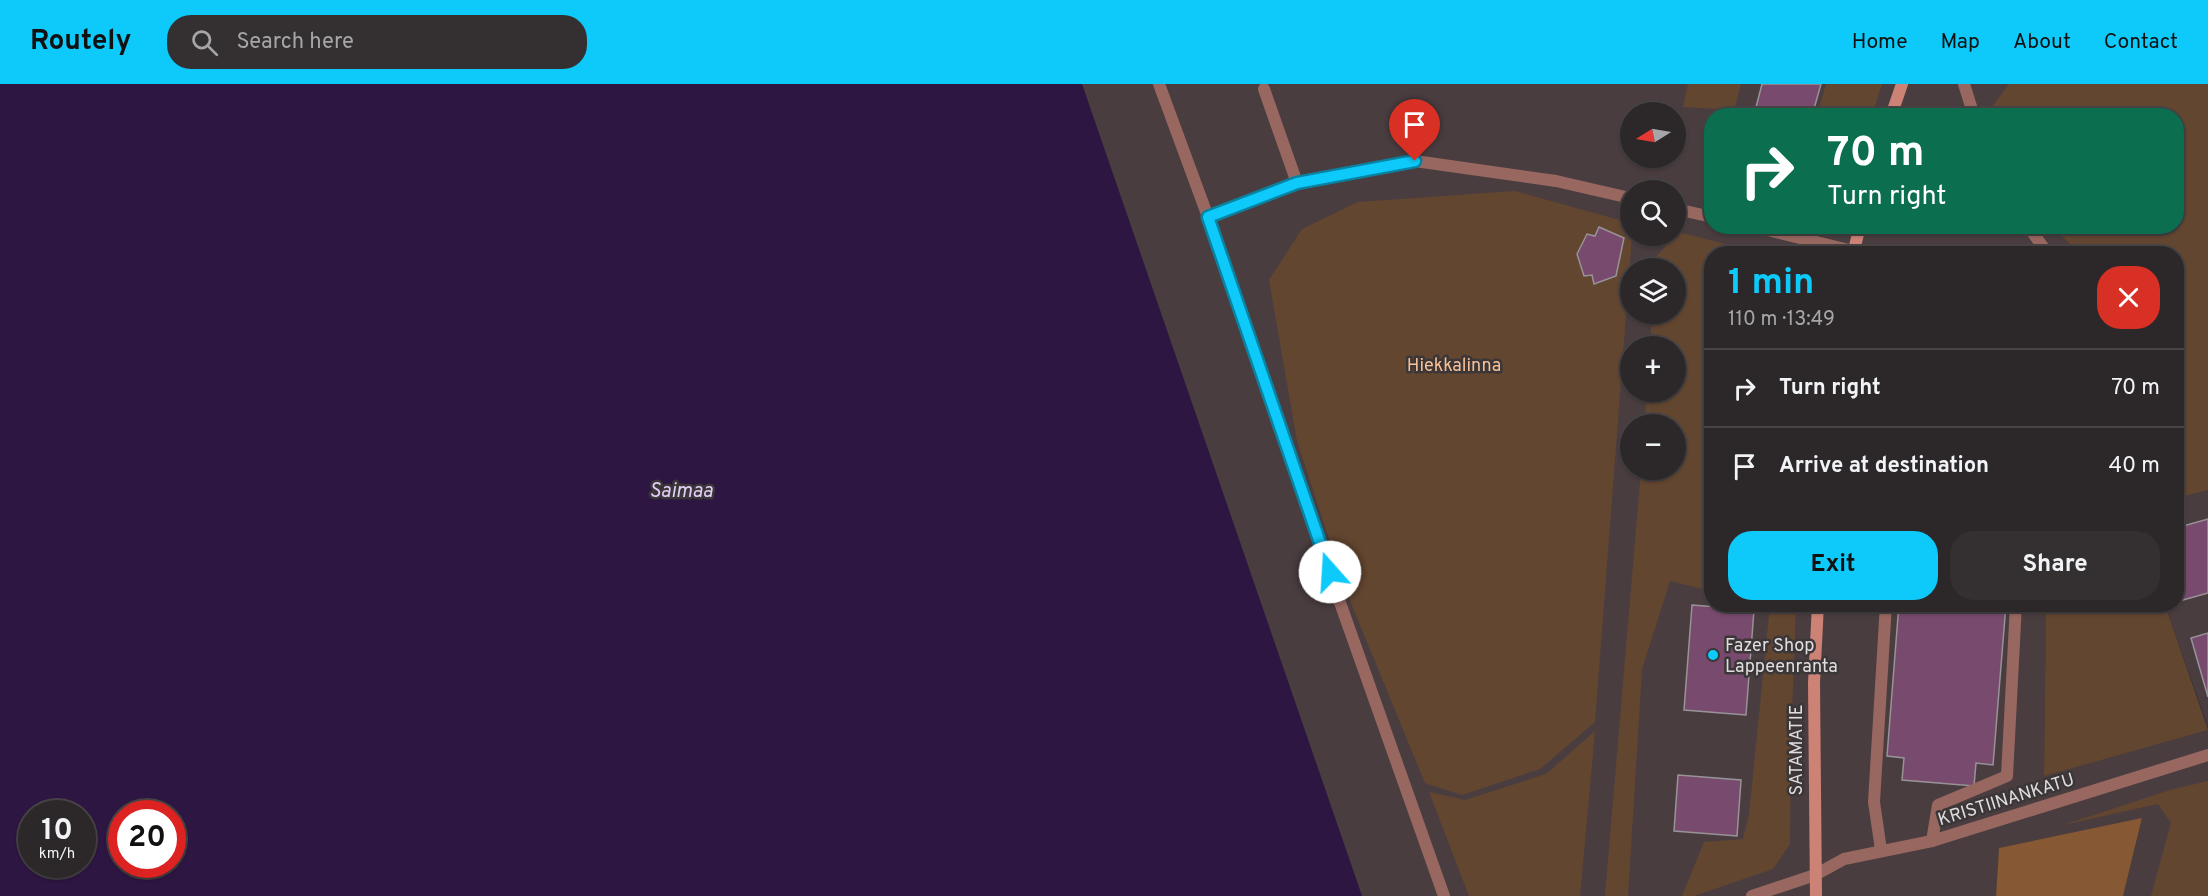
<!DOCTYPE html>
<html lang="en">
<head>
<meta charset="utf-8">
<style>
  body { margin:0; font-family:Overpass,sans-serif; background:#343031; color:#f1f3f6; height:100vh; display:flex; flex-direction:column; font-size:22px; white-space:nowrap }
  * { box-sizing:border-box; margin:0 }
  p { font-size:20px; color:#a6a6a8 }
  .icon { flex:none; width:33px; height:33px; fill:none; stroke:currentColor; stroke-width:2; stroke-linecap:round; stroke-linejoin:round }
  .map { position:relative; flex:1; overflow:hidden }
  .side { position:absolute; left:1704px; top:162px; width:480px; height:366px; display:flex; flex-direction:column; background:#2c2829; border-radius:24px; box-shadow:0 2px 4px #0004,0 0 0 2px #484446 }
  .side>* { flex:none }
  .guide { position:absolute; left:1704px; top:24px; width:480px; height:126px; border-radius:24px; box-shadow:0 2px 4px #0004,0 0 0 2px #484446; background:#0b6e4f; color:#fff; overflow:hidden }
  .needle { width:39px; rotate:259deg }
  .fabs { position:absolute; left:1620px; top:18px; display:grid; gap:12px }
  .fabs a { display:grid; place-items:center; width:66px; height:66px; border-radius:50%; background:#2c2829; box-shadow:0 2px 4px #0004,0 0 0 2px #484446; font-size:30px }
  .speed { position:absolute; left:18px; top:716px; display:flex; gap:12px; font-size:30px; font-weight:700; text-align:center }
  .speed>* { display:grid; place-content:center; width:78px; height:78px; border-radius:50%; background:#2c2829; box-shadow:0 2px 4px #0004,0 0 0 2px #484446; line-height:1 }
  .speed small { font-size:15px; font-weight:400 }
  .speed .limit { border:9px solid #d22; background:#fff; color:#111 }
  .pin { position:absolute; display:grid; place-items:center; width:51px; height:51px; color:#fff; margin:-62px -26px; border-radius:50% 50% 50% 0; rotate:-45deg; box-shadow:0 0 6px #0007 }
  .pin .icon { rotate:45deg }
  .me { position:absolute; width:66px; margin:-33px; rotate:341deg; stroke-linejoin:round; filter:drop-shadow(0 0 4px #0008) }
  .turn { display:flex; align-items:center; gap:21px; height:126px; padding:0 24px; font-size:27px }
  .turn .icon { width:78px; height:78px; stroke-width:2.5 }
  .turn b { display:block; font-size:42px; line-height:51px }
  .round { display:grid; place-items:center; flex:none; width:63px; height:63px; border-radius:24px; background:#343031 }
  .overview { display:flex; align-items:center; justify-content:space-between; height:102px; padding:0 24px }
  h1 { font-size:36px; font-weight:700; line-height:45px; color:#0ecafa }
  .cta { display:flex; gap:12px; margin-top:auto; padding:12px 24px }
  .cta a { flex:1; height:69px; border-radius:24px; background:#0ecafa; color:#111; font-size:24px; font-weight:700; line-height:69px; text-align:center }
  .cta a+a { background:#343031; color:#f1f3f6 }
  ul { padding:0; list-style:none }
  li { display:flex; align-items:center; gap:18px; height:78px; padding:0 24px; border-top:2px solid #484446 }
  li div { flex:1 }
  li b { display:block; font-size:22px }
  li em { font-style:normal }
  header { display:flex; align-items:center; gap:36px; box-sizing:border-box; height:84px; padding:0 30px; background:#0ecafa; color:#111 }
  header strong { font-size:28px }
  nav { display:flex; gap:33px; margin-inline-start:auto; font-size:21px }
  .search { width:420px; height:54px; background:#343031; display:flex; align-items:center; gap:15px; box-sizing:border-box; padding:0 21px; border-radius:24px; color:#a6a6a8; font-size:22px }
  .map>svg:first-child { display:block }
</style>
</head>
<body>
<header>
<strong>Routely</strong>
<div class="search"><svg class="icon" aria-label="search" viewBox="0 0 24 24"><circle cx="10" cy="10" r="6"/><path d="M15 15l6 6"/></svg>Search here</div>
<nav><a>Home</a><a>Map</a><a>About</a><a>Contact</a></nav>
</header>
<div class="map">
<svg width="2208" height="812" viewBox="0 0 2208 812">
  <rect width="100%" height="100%" fill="#3b3637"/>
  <path fill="#4a3d40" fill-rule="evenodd" d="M1082 0H2009L1993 21 1996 31 1712 32V142L2052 143 2074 164 2075 169 1712 170V520L2046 521 2044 691 2208 646V812H2123L2142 735 1999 764 1996 812H1362ZM1630 28H1676V74H1630ZM1630 106H1676V152H1630ZM1630 184H1676V230H1630ZM1630 262H1676V308H1630ZM1630 340H1676V386H1630Z
    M2208 406V642L2165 521 2176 520 2177 414Z"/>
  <path fill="#634630" d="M1688 0H1741L1734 26 1683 23Z
    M1826 0H1882L1872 31H1817Z
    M2009 0H2208V406L2177 414 2176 170 2075 169 2074 164 2052 143 2176 142V32L1996 31 1993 21Z
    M1515 107 1630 139V152H1632L1595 638 1540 685 1462 711 1425 699 1346 507 1297 357 1269 196 1302 145 1358 118Z
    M1678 148 1761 169 1712 170 1711 507 1670 497 1642 585 1628 812H1605L1641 386H1676V340H1644L1647 308H1676V262H1650L1652 230H1676V184H1655L1656 173Z
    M1770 521H1796L1791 654 1790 760 1773 785 1694 812H1682L1704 758 1743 755 1749 731Z
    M2046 521H2165L2208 646 2044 692Z
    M1595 647 1580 812H1469L1429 708 1465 716 1546 690Z
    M2208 697V812H2151L2171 739 2158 720 2063 741 2170 706Z"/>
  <path fill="#865834" d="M2142 734 2123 812H1996L1999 764Z"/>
  <path fill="#2d1641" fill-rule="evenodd" d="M0 0H1082L1362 812H0ZM32 729H82V780H32ZM122 729H172V780H122Z"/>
  <path fill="#774a6e" stroke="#989397" stroke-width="1.5" d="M1762 0H1821L1812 32 1754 31Z
    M1599 143 1624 154 1616 192 1594 200 1592 191 1584 192 1577 170 1587 150 1595 152Z
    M2208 435V509L2176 518V444Z
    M1899 520H2006L1993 681 1976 679 1974 702 1902 696 1904 674 1887 672Z
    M1692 521 1754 526 1746 631 1684 626Z
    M2208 549V613L2191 554Z
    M1678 691 1741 696 1737 752 1674 747Z"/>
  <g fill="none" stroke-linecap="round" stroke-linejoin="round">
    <path stroke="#986860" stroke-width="12" d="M1159 0 1208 133
      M1964 0 1974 32
      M1264 5 1297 99
      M1676 125 1712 133
      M1751 142 1853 167
      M2028 142 2048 170
      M1932 757 1938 721 2007 692 2016 520
      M1881 766 1874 718 1886 520
      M1444 812 1337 510 1208 133 1297 99 1415 77 1556 97 1630 114
      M1752 812 1815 791"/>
    <path stroke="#986860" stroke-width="12" d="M1815 791 1844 775 1932 757 2208 671"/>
    <path stroke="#cd8276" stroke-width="12" d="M1891 32 1902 0
      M1853 170 1860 142
      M1816 812 1814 599 1818 520"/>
  </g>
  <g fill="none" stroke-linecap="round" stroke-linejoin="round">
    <defs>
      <path id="route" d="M1330 488 1208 133 1297 99 1415 77"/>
    </defs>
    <use href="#route" stroke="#0983a2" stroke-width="15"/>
    <use href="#route" stroke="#0ecafa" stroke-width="10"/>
  </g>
  <circle fill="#0ecafa" stroke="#3b3637" stroke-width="2" cx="1713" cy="571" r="6"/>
  <g text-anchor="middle" stroke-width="5" stroke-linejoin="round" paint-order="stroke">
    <g font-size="18" fill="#f9bf95" stroke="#3b3637">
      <text x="1454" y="287">Hiekkalinna</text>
    </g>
    <g font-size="18" fill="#e1ddde" stroke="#3b3637" text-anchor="start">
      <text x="1725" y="567">Fazer Shop<tspan x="1725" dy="21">Lappeenranta</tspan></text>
    </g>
    <g font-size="18" fill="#e1ddde" stroke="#3b3637">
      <text transform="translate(1796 666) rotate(-90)" y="6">SATAMATIE</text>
      <text transform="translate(2006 715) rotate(-17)" y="6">KRISTIINANKATU</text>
    </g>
    <g font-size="20" font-style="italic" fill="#e3cefb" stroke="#3b3637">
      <text x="681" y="413">Saimaa</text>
    </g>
  </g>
</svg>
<div class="fabs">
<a><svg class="needle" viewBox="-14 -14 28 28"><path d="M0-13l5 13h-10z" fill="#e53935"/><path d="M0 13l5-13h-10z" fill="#a6a6a8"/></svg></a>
<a><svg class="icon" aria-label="search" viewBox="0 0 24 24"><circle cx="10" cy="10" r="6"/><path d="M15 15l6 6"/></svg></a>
<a><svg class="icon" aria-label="layers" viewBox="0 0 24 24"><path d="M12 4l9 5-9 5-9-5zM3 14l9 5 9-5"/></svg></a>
<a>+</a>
<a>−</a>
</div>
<div class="speed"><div>10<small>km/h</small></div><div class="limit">20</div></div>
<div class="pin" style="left:1415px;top:77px;background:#d93025"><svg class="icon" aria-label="arrive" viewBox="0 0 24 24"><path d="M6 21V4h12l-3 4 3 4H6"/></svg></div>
<svg class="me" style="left:1330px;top:488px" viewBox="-20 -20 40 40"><circle r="19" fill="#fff"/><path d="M0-13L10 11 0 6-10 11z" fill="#0ecafa"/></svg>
<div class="guide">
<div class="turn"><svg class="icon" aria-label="right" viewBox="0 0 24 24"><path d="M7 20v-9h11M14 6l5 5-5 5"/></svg><div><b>70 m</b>Turn right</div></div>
</div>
<section class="side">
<div class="overview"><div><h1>1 min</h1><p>110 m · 13:49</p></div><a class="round" style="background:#d93025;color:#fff"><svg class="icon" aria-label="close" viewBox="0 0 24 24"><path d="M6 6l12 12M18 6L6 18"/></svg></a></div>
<ul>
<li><svg class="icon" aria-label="right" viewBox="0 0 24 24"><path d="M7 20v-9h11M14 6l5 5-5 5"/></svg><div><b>Turn right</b></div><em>70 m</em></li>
<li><svg class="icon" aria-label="arrive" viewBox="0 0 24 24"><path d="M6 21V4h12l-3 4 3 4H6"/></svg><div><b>Arrive at destination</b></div><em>40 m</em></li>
</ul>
<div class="cta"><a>Exit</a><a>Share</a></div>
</section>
</div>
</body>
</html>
